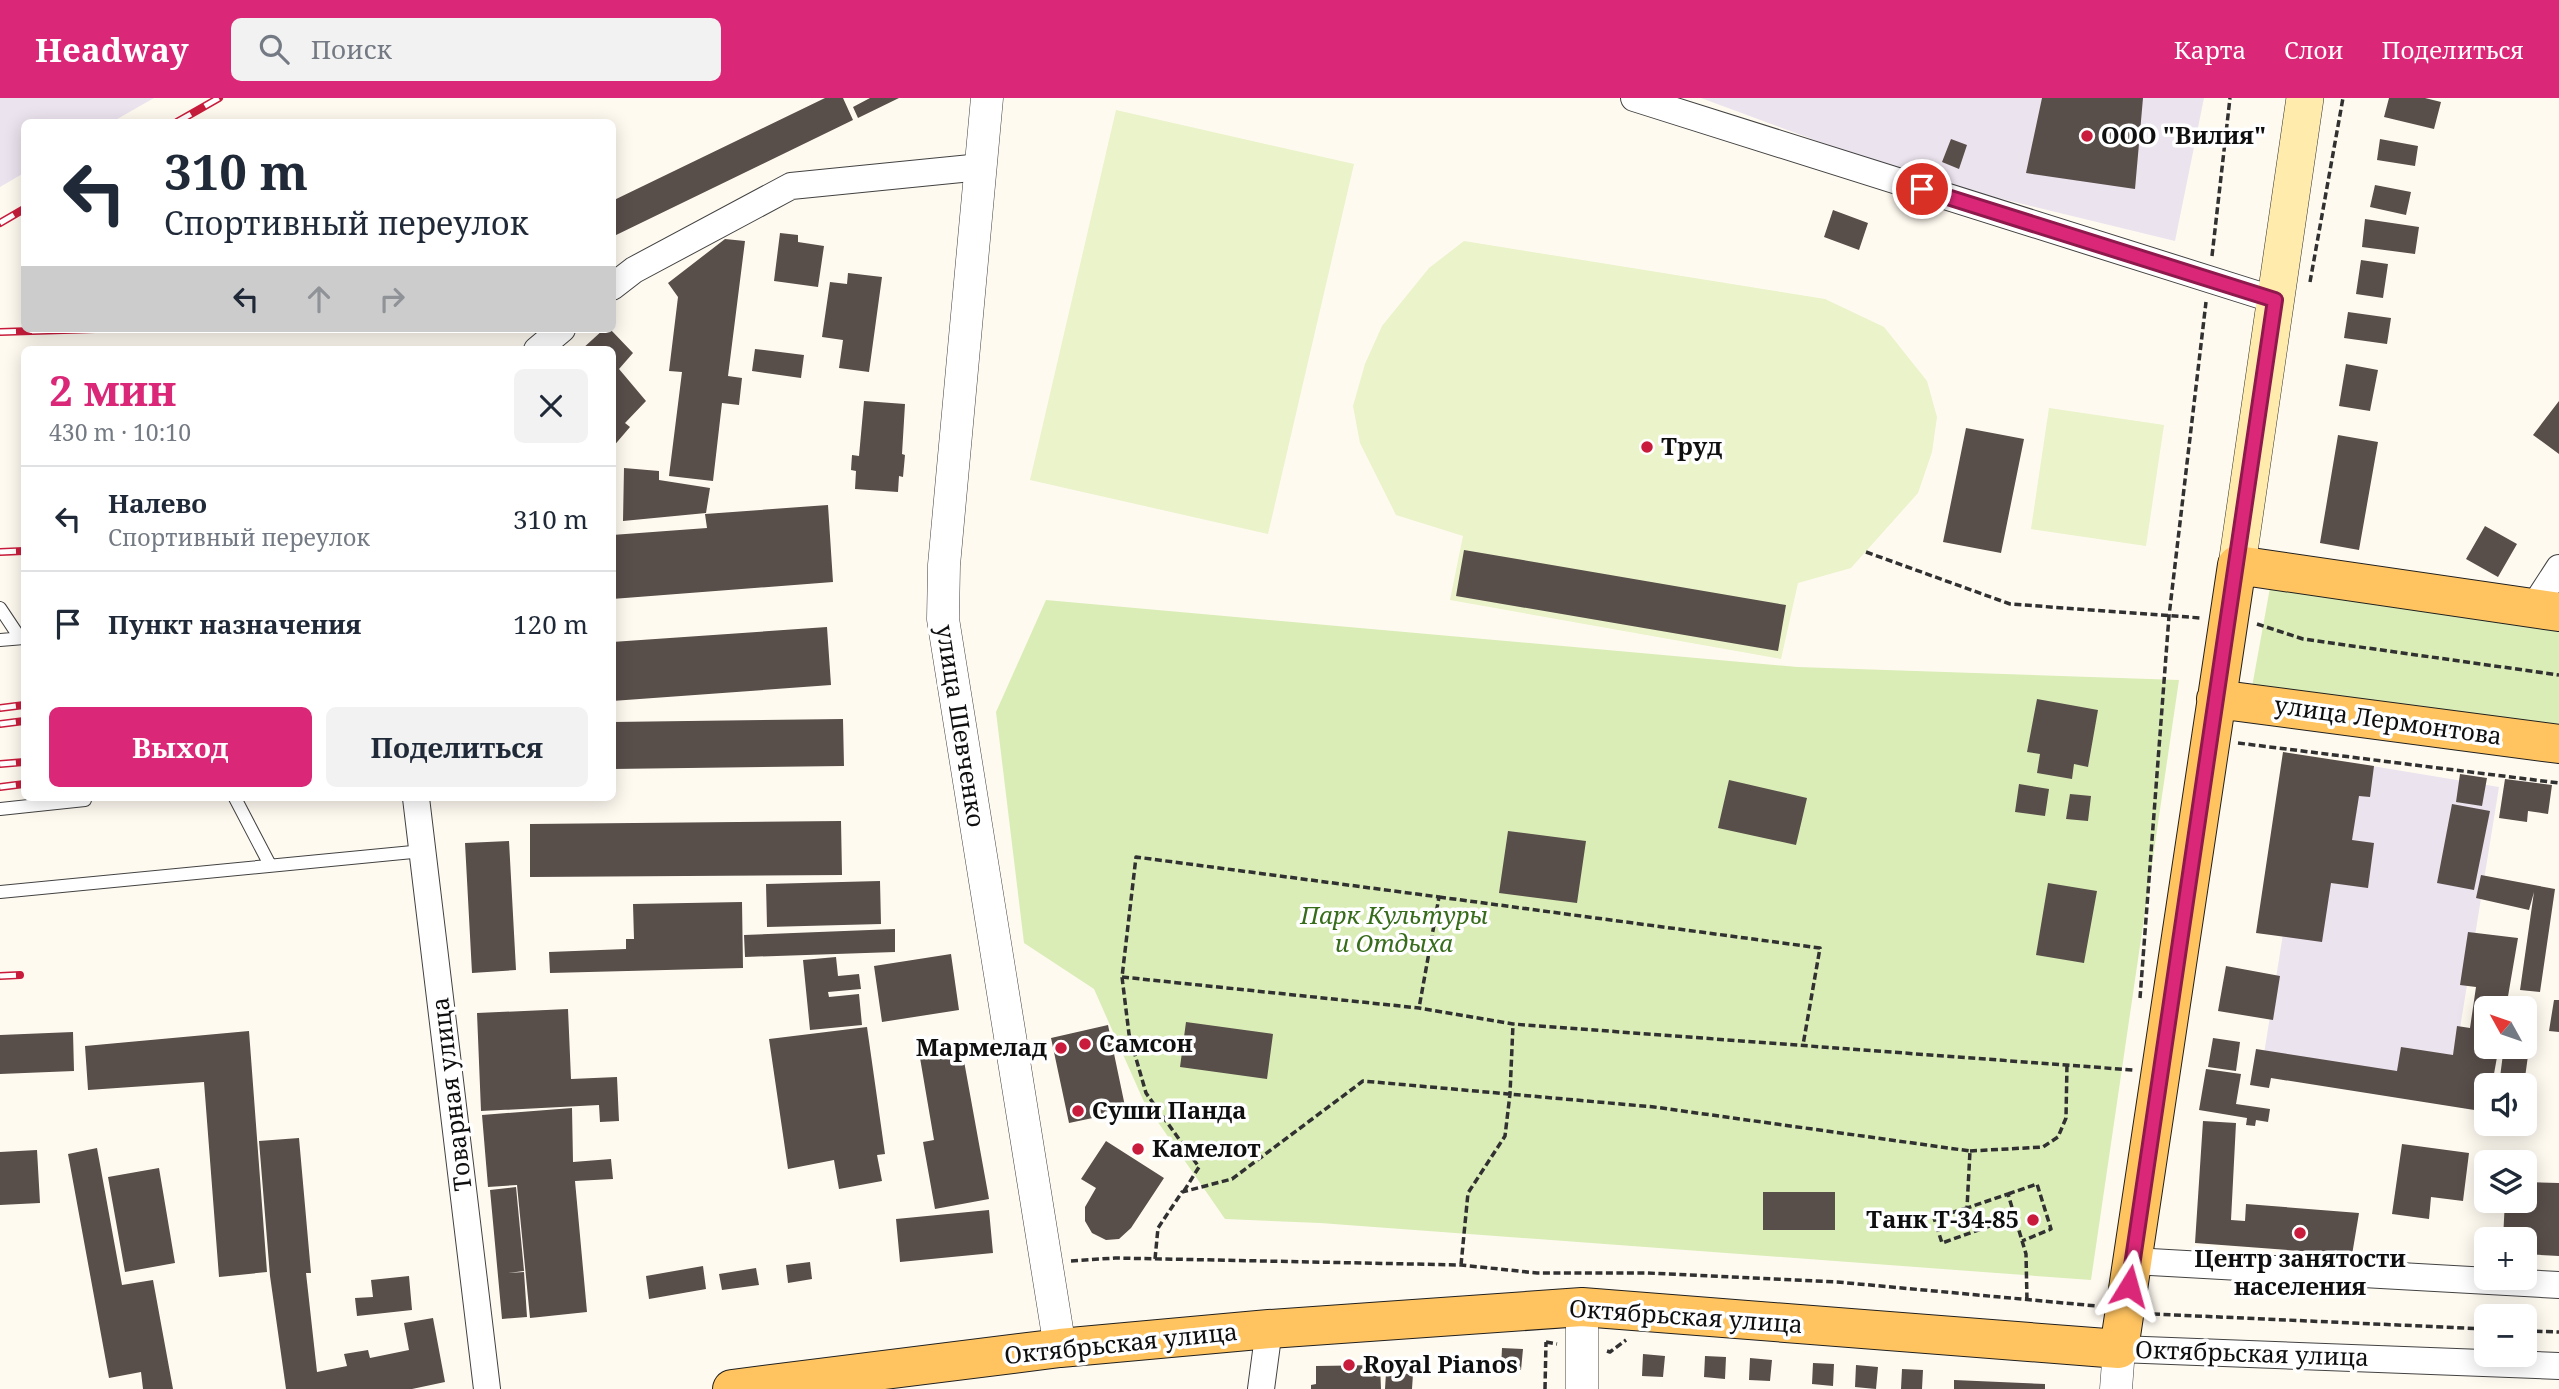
<!DOCTYPE html>
<html lang="ru">
<head>
<meta charset="utf-8">
<style>
  body { margin:0; font-family:"Noto Serif",serif; background:#f2f2f3; color:#1f2937; height:100vh; display:flex; flex-direction:column; font-size:26px; white-space:nowrap }
  * { box-sizing:border-box; margin:0 }
  p { font-size:23px; color:#747a83 }
  .icon { flex:none; width:38px; height:38px; fill:none; stroke:currentColor; stroke-width:2; stroke-linecap:round; stroke-linejoin:round }
  .map { position:relative; flex:1; overflow:hidden }
  .panel { position:absolute; left:21px; top:248px; width:595px; height:455px; display:flex; flex-direction:column; background:#fff; border-radius:10px; box-shadow:0 4px 18px #0003 }
  .panel>* { flex:none }
  .hud { position:absolute; left:21px; top:21px; width:595px; height:214px; border-radius:10px; box-shadow:0 4px 18px #0003; background:#fff; color:#1f2937; overflow:hidden }
  .needle { width:46px; rotate:310deg }
  .buttons { position:absolute; left:2474px; top:898px; display:grid; gap:14px }
  .buttons a { display:grid; place-items:center; width:63px; height:63px; border-radius:10px; background:#fff; box-shadow:0 4px 18px #0003; font-size:35px }
  .pin { position:absolute; display:grid; place-items:center; width:60px; height:60px; color:#fff; margin:-30px; border:4px solid #fff; border-radius:50%; box-shadow:0 2px 7px #0007 }
  .me { position:absolute; width:77px; margin:-38px; rotate:8deg; stroke-linejoin:round; filter:drop-shadow(0 0 5px #0008) }
  .turn { display:flex; align-items:center; gap:24px; height:147px; padding:0 28px; font-size:32px }
  .turn .icon { width:91px; height:91px; stroke-width:2.5 }
  .turn b { display:block; font-size:49px; line-height:60px }
  .lanes { display:flex; align-items:center; height:66px; padding:0 28px; background:#0003; justify-content:center; gap:35px; direction:ltr }
  .lanes .off { opacity:.35 }
  .round { display:grid; place-items:center; flex:none; width:74px; height:74px; border-radius:10px; background:#f2f2f3 }
  .summary { display:flex; align-items:center; justify-content:space-between; height:119px; padding:0 28px }
  h1 { font-size:42px; font-weight:700; line-height:52px; color:#db2777 }
  .primary-button { display:flex; gap:14px; margin-top:auto; padding:14px 28px }
  .primary-button a { flex:1; height:80px; border-radius:10px; background:#db2777; color:#fff; font-size:28px; font-weight:700; line-height:80px; text-align:center }
  .primary-button a+a { background:#f2f2f3; color:#1f2937 }
  ul { padding:0; list-style:none }
  li { display:flex; align-items:center; gap:21px; height:105px; padding:0 28px; border-top:2px solid #e0e1e3 }
  li div { flex:1 }
  li b { display:block; font-size:26px }
  li em { font-style:normal }
  header { display:flex; align-items:center; gap:42px; box-sizing:border-box; height:98px; padding:0 35px; background:#db2777; color:#fff }
  header strong { font-size:33px }
  nav { display:flex; gap:38px; margin-inline-start:auto; font-size:24px }
  .search { width:490px; height:63px; background:#f2f2f3; display:flex; align-items:center; gap:18px; box-sizing:border-box; padding:0 24px; border-radius:10px; color:#747a83; font-size:26px }
  .map>svg:first-child { display:block }
</style>
</head>
<body>
<header>
<strong>Headway</strong>
<div class="search"><svg class="icon" aria-label="search" viewBox="0 0 24 24"><circle cx="10" cy="10" r="6"/><path d="M15 15l6 6"/></svg>Поиск</div>
<nav><a>Карта</a><a>Слои</a><a>Поделиться</a></nav>
</header>
<div class="map">
<svg width="2559" height="1291" viewBox="0 0 2559 1291">
  <rect width="100%" height="100%" fill="#fffaf0"/>
  <path fill="#ebe3ee" d="M0 0H154L112 24H24V75L0 89Z
    M1701 0H2204L2175 143 1920 81Z
    M2287 658 2372 668 2499 689 2451 986 2264 956 2283 836Z"/>
  <path fill="#daedb7" d="M2271 484 2559 526V628L2252 589Z
    M1046 502 1798 569 2179 582 2091 1182 1320 1125 1225 1121 1144 1004 1094 891 1024 845 996 614Z"/>
  <path fill="#eaf3c9" d="M1116 12 1354 66 1268 436 1030 382Z
    M1464 143 1825 201 1884 229 1927 283 1937 319 1932 354 1918 395 1851 470 1798 485 1781 561 1450 502 1463 438 1396 417 1360 345 1353 308 1365 266 1382 228 1429 170Z
    M2049 310 2164 327 2146 448 2031 431Z"/>
  <path fill="#584e4a" d="M825 0H843L853 22 612 139V103Z
    M870 0H899L858 20 853 9Z
    M2042 0H2143L2135 91 2026 75Z
    M2389 0H2425L2441 4 2434 31 2384 19Z
    M1951 41 1967 47 1959 71 1942 64Z
    M2380 41 2418 48 2415 68 2377 62Z
    M2375 87 2411 94 2406 117 2370 109Z
    M1833 112 1868 125 1859 152 1824 139Z
    M2365 121 2419 129 2415 156 2362 149Z
    M780 135 798 137V144L824 148 818 189 774 183Z
    M725 141 745 143 728 278 742 280 739 307 722 305 713 383 669 378 682 274 669 273 678 199 668 185Z
    M2361 162 2388 166 2383 200 2356 196Z
    M848 175 882 179 869 274 839 270 843 242 822 239 830 184 847 186Z
    M2348 214 2391 220 2387 246 2344 240Z
    M604 231H610L633 255 619 271 646 303 625 325 630 329 612 350V252H581Z
    M755 251 804 257 801 280 752 273Z
    M2346 266 2378 272 2370 313 2339 308Z
    M864 303 905 306 902 356 905 357 903 379 899 378 898 394 855 391 856 373 851 372 852 357 859 358Z
    M2559 303V356L2533 337Z
    M1966 330 2024 341 2001 455 1943 444Z
    M2338 337 2378 344 2359 452 2320 445Z
    M624 370 659 373V382L710 390 706 415 623 423Z
    M828 407 833 484 612 501V437L707 430 705 416Z
    M2485 428 2517 446 2498 479 2466 461Z
    M1464 452 1786 507 1778 553 1456 498Z
    M827 529 831 587 612 603V544Z
    M2037 601 2098 612 2088 669 2074 666 2072 681 2037 675 2040 656 2027 654Z
    M843 621 844 668 612 671V624Z
    M2283 654 2374 668 2370 699 2359 698 2352 742 2374 745 2368 790 2331 785 2322 844 2256 835Z
    M2460 676 2487 680 2482 708 2456 704Z
    M2505 681 2552 687 2548 716 2528 713 2527 724 2499 720Z
    M1729 682 1807 700 1796 747 1718 730Z
    M2019 686 2049 691 2045 718 2015 714Z
    M2070 696 2091 698 2088 723 2066 721Z
    M2452 706 2490 713 2474 792 2437 785Z
    M841 723 842 777 530 779V726Z
    M1508 733 1586 743 1577 805 1499 795Z
    M509 743 516 872 472 875 465 745Z
    M2481 777 2555 791 2540 894 2520 892 2534 794 2529 812 2476 800Z
    M880 783 881 826 767 829 766 786Z
    M2048 785 2097 793 2084 865 2036 857Z
    M742 804 743 870 550 875 549 854 626 851V841H634L633 806Z
    M895 831V854L745 859 744 837Z
    M2468 834 2518 840 2506 910H2487V948H2499L2492 987H2487V1014L2271 980 2269 990 2250 987 2256 951 2397 973 2401 949 2453 957 2457 928 2470 930 2476 889 2460 887Z
    M951 856 959 912 882 924 874 868Z
    M836 859 838 878 859 876 861 891 828 894 829 899 859 896 862 927 810 932 803 862Z
    M2226 868 2280 878 2273 922 2218 913Z
    M2554 902H2559V934L2549 933Z
    M568 911 571 981 617 979 619 1023 600 1024 599 1007 481 1013 477 915Z
    M2525 920 2533 921 2524 987H2499L2504 948H2525Z
    M1186 924 1273 936 1267 981 1180 969Z
    M1108 927 1126 1013 1069 1025 1051 940Z
    M867 929 885 1056 877 1057 882 1083 839 1091 834 1062 788 1071 769 941Z
    M249 933 267 1174 219 1179 204 984 88 992 85 948Z
    M73 934 74 973 0 976V937Z
    M2213 940 2240 944 2236 973 2208 969Z
    M962 952 989 1101 935 1111 923 1044 934 1042 920 960Z
    M2206 971 2241 976 2236 1006 2270 1011 2268 1024 2256 1022 2255 1028 2246 1027 2247 1020 2199 1012Z
    M572 1010 573 1064 611 1061 613 1081 575 1083 587 1214 530 1220 517 1087 488 1089 482 1017Z
    M2203 1023 2236 1025 2231 1122 2245 1123 2246 1106 2359 1115 2352 1157 2195 1145Z
    M299 1040 311 1175H306L317 1274 347 1268 344 1256 368 1252 370 1260 409 1252 404 1225 433 1220 445 1284 412 1291H286L270 1178 259 1043Z
    M1106 1043 1164 1080 1131 1130 1119 1141 1106 1142 1092 1135 1085 1123V1109L1096 1090 1081 1081Z
    M2402 1046 2469 1055 2463 1103 2431 1099 2429 1121 2392 1116Z
    M97 1050 122 1187 153 1182 173 1291H143L141 1274 109 1280 68 1056Z
    M37 1052 40 1105 0 1107V1054Z
    M159 1070 175 1165 125 1174 108 1079Z
    M2525 1084 2559 1085V1158L2525 1156V1141H2503L2505 1102H2525Z
    M516 1089 524 1173 507 1175 524 1174 527 1219 502 1221 490 1092Z
    M1763 1094H1835V1132H1763Z
    M989 1112 993 1155 900 1164 896 1121Z
    M810 1164 812 1181 788 1185 786 1167Z
    M703 1168 706 1191 649 1201 646 1178Z
    M756 1170 759 1187 722 1192 719 1176Z
    M409 1178 412 1212 357 1218 355 1200 373 1199 371 1182Z
    M1502 1250 1523 1251 1521 1272 1501 1271Z
    M1643 1256 1665 1258 1663 1279 1642 1278Z
    M1705 1258 1726 1259 1725 1281 1704 1279Z
    M1750 1260 1772 1262 1770 1283 1749 1282Z
    M1813 1265 1834 1266 1833 1288 1812 1286Z
    M1380 1267 1381 1291H1311V1287L1316 1286V1268Z
    M1856 1267 1878 1269 1876 1291 1855 1289Z
    M1902 1271 1923 1272 1922 1291H1901Z
    M1386 1275 1413 1276 1412 1291H1385Z
    M1954 1282 2045 1286V1291H1954Z"/>
  <g fill="none" stroke-linecap="round" stroke-linejoin="round">
    <defs>
      <path id="service" d="M0 510 20 540
        M0 542 24 540
        M235 700 270 767
        M0 711 85 702
        M0 794 423 753"/>
      <path id="minor" d="M1634 0 2275 202
        M612 189 634 172 791 88 981 69
        M537 252 562 231
        M2533 510 2559 470
        M416 700 487 1291
        M2133 1163 2559 1187
        M2119 1251 2559 1268
        M1261 1291 1269 1231"/>
      <path id="tertiary" d="M987 0 944 467 943 521 1060 1250
        M1582 1209V1291
        M2116 1291 2119 1251"/>
      <path id="secondary" d="M2237 467 2305 0"/>
      <path id="primary" d="M2216 601 2559 646
        M732 1291 1060 1250 1269 1231 1582 1209 2119 1251 2237 467 2559 514"/>
    </defs>
    <use href="#service" stroke="#424242" stroke-width="14"/>
    <use href="#minor" stroke="#424242" stroke-width="28"/>
    <use href="#tertiary" stroke="#424242" stroke-width="33"/>
    <use href="#secondary" stroke="#313131" stroke-width="38"/>
    <use href="#primary" stroke="#202020" stroke-width="40"/>
    <path stroke="#313131" stroke-width="3.5" stroke-dasharray="7 3.5" stroke-linecap="butt" d="M2212 158 2230 0
      M2310 184 2343 0
      M1866 454 2010 506 2201 520
      M2257 526 2303 541 2559 577
      M2238 645 2559 685
      M1439 799 1820 850 1803 947
      M1122 879 1419 910 1513 926 2133 972
      M2140 900 2169 518 2206 204
      M1970 1053 2043 1049 2058 1039 2066 1020 2067 966
      M1184 1093 1199 1069 1146 995 1129 936 1122 879 1136 759 1439 799 1419 910
      M2008 1096 2037 1086 2051 1131 2022 1143
      M1967 1110 1934 1120 1942 1145 2015 1119
      M1155 1161 1158 1130 1182 1094 1232 1081 1363 983 1654 1009 1970 1053 1967 1110 2008 1096 2026 1156 2027 1202
      M1071 1163 1115 1160 1461 1167 1537 1175H1647L1837 1184 2097 1208
      M1461 1167 1468 1095 1505 1038 1510 996 1513 926
      M2153 1216 2487 1231
      M2525 1233 2559 1234
      M1546 1244 1557 1246
      M1607 1253 1610 1254 1626 1242
      M1545 1291 1546 1244"/>
    <use href="#service" stroke="#fff" stroke-width="12"/>
    <use href="#minor" stroke="#fff" stroke-width="26"/>
    <use href="#tertiary" stroke="#fff" stroke-width="32"/>
    <use href="#secondary" stroke="#ffebab" stroke-width="37"/>
    <use href="#primary" stroke="#ffc360" stroke-width="38"/>
    <defs>
      <path id="rail" d="M177 24 219 0
        M0 125 24 111
        M0 234 95 231
        M0 454 24 453
        M0 610 24 607
        M0 626 24 623
        M0 666 24 664
        M0 689 24 686
        M0 878 20 877"/>
    </defs>
    <use href="#rail" stroke="#c91c3c" stroke-width="8"/>
    <use href="#rail" stroke="#fff" stroke-width="5" stroke-dasharray="16" stroke-linecap="butt"/>
  </g>
  <g fill="none" stroke-linecap="round" stroke-linejoin="round">
    <defs>
      <path id="route" d="M1922 91 2275 202 2129 1188"/>
    </defs>
    <use href="#route" stroke="#8e194d" stroke-width="18"/>
    <use href="#route" stroke="#db2777" stroke-width="12"/>
  </g>
  <g fill="#c91c3c" stroke="#fff" stroke-width="2.5">
    <circle cx="2087" cy="38" r="7"/>
    <circle cx="1647" cy="349" r="7"/>
    <circle cx="1085" cy="946" r="7"/>
    <circle cx="1061" cy="950" r="7"/>
    <circle cx="1078" cy="1013" r="7"/>
    <circle cx="1138" cy="1051" r="7"/>
    <circle cx="2033" cy="1122" r="7"/>
    <circle cx="2300" cy="1135" r="7"/>
    <circle cx="1349" cy="1267" r="7"/>
  </g>
  <g text-anchor="middle" stroke-width="7" stroke-linejoin="round" paint-order="stroke">
    <g font-size="24" font-weight="bold" fill="#0f0f0f" stroke="#fff" text-anchor="start">
      <text x="2101" y="46">ООО "Вилия"</text>
      <text x="1661" y="357">Труд</text>
      <text x="1099" y="954">Самсон</text>
      <text x="1047" y="958" text-anchor="end">Мармелад</text>
      <text x="1092" y="1021">Суши Панда</text>
      <text x="1152" y="1059">Камелот</text>
      <text x="2019" y="1130" text-anchor="end">Танк Т-34-85</text>
      <text x="2300" y="1169" text-anchor="middle">Центр занятости<tspan x="2300" dy="28">населения</tspan></text>
      <text x="1363" y="1275">Royal Pianos</text>
    </g>
    <g font-size="24" fill="#0f0f0f" stroke="#fff">
      <text transform="translate(2388 623) rotate(8)" y="8">улица Лермонтова</text>
      <text transform="translate(960 628) rotate(81)" y="8">улица Шевченко</text>
      <text transform="translate(452 996) rotate(-97)" y="8">Товарная улица</text>
      <text transform="translate(1686 1219) rotate(4)" y="8">Октябрьская улица</text>
      <text transform="translate(1121 1246) rotate(-6)" y="8">Октябрьская улица</text>
      <text transform="translate(2252 1256) rotate(2)" y="8">Октябрьская улица</text>
    </g>
    <g font-size="24" font-style="italic" fill="#366c1a" stroke="#fff">
      <text x="1394" y="826">Парк Культуры<tspan x="1394" dy="28">и Отдыха</tspan></text>
    </g>
  </g>
</svg>
<div class="buttons">
<a><svg class="needle" viewBox="-14 -14 28 28"><path d="M0-13l5 13h-10z" fill="#e53935"/><path d="M0 13l5-13h-10z" fill="#747a83"/></svg></a>
<a><svg class="icon" aria-label="sound" viewBox="0 0 24 24"><path d="M4 9h4l5-4v14l-5-4H4zM17 9q2 3 0 6"/></svg></a>
<a><svg class="icon" aria-label="layers" viewBox="0 0 24 24"><path d="M12 4l9 5-9 5-9-5zM3 14l9 5 9-5"/></svg></a>
<a>+</a>
<a>−</a>
</div>
<div class="pin" style="left:1922px;top:91px;background:#d93025"><svg class="icon" aria-label="arrive" viewBox="0 0 24 24"><path d="M6 21V4h12l-3 4 3 4H6"/></svg></div>
<svg class="me" style="left:2129px;top:1188px" viewBox="-20 -20 40 40"><path d="M0-17L14 15 0 8-14 15z" fill="#db2777" stroke="#fff" stroke-width="4"/></svg>
<div class="hud">
<div class="turn"><svg class="icon" aria-label="left" viewBox="0 0 24 24"><path d="M17 20v-9H6M10 6l-5 5 5 5"/></svg><div><b>310 m</b>Спортивный переулок</div></div>
<div class="lanes"><svg class="icon" aria-label="left" viewBox="0 0 24 24"><path d="M17 20v-9H6M10 6l-5 5 5 5"/></svg><svg class="icon off" aria-label="ahead" viewBox="0 0 24 24"><path d="M12 20V5M6 11l6-6 6 6"/></svg><svg class="icon off" aria-label="right" viewBox="0 0 24 24"><path d="M7 20v-9h11M14 6l5 5-5 5"/></svg></div>
</div>
<section class="panel">
<div class="summary"><div><h1>2 мин</h1><p>430 m · 10:10</p></div><a class="round"><svg class="icon" aria-label="close" viewBox="0 0 24 24"><path d="M6 6l12 12M18 6L6 18"/></svg></a></div>
<ul>
<li><svg class="icon" aria-label="left" viewBox="0 0 24 24"><path d="M17 20v-9H6M10 6l-5 5 5 5"/></svg><div><b>Налево</b><p>Спортивный переулок</p></div><em>310 m</em></li>
<li><svg class="icon" aria-label="arrive" viewBox="0 0 24 24"><path d="M6 21V4h12l-3 4 3 4H6"/></svg><div><b>Пункт назначения</b></div><em>120 m</em></li>
</ul>
<div class="primary-button"><a>Выход</a><a>Поделиться</a></div>
</section>
</div>
</body>
</html>
